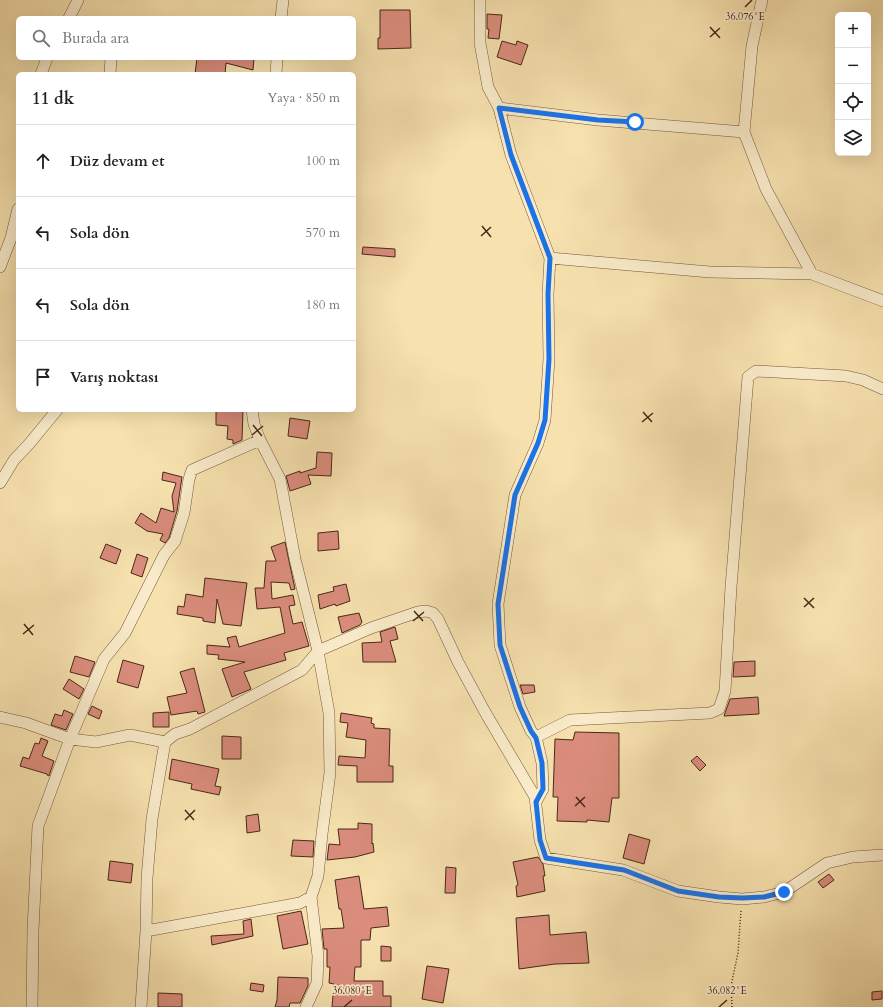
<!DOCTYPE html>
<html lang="tr">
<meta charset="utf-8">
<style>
body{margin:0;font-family:Cardo,serif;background:#f2f2f2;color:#202124}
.controls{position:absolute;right:12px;top:12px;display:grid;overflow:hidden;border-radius:6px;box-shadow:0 4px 16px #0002}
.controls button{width:36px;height:36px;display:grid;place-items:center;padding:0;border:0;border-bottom:1px solid #e0e0e0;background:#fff;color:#202124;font:20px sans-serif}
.stop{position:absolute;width:12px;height:12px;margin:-9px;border:3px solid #1a73e8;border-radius:50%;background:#fff}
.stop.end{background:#1a73e8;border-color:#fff;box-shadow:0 1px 4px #0008}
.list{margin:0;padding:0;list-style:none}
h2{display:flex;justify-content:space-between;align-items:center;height:52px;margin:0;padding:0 16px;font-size:17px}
h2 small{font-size:13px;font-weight:400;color:#757577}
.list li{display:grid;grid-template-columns:26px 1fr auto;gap:12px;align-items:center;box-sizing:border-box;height:72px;padding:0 16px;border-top:1px solid #e0e0e0}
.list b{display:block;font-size:15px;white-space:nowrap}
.list em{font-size:13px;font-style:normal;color:#757577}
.icon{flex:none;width:22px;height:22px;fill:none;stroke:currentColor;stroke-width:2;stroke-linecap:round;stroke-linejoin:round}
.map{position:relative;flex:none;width:883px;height:1007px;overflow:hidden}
.search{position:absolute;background:#fff;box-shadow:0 4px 16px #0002;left:16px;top:16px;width:340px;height:44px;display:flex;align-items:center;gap:10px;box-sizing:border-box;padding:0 14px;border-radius:6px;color:#757577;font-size:15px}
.panel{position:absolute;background:#fff;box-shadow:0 4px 16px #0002;left:16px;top:72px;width:340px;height:340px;border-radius:6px}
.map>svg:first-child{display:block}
.building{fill:#db8d7d;stroke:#4a2717}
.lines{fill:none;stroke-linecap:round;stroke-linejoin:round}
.minor-casing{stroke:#75563d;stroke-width:12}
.path{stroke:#4a2717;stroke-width:1.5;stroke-dasharray:1 2;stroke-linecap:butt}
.minor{stroke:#faeccb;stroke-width:11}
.route{stroke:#1a73e8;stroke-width:5}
.ticks{fill:none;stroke:#4a2717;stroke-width:1.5}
.ticks-label{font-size:10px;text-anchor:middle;fill:#4a2717;stroke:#faeccb;stroke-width:3.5;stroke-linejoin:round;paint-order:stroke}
</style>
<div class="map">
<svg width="883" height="1007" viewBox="0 0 883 1007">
<rect width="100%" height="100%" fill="#f7e2af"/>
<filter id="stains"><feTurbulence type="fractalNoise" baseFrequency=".005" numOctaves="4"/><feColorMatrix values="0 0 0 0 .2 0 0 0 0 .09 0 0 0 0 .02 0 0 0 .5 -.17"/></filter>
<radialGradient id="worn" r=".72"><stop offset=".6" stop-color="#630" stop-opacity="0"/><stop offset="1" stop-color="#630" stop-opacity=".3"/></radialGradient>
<path class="building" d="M380 10H410L411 48 378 49V38H380Z
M487 14 502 15 499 39 488 38 489 29H487Z
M502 41 516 45 517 41 528 45 521 65 497 57Z
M197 58H254L253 70 226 63 225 74H195Z
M363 247 395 249V257L362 254Z
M216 410H243L242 440 233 444V440L227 439 228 426 216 425Z
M290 418 310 421 307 439 288 436Z
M317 452 332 453 331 476 308 475 311 484 290 491 286 476 300 471V473L316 468Z
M163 472 182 477 177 511 169 538 165 543 160 540 163 534 147 531 135 523 141 513 156 523 161 508 174 512 172 496 176 483 162 480Z
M338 531 339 549 318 551V533Z
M285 542 295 589 291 590 289 583 271 582 272 599 293 595 295 605 289 606 293 624 302 622 309 646 284 653 286 660 244 672 251 689 232 697 222 669 245 662 218 659 219 655 207 654V645L230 647 227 638 236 636 239 647 285 633 280 607 257 609 255 588H264L266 561H276L271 547Z
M106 544 121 550 116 564 100 558Z
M137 554 148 558 142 577 131 573Z
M205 578 247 583 241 626 223 624 217 599 215 623 203 621V618L177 614 178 606 184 607 186 594 203 597Z
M346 584 350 601 336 606 335 604 320 609 318 595 334 591 333 587Z
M359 613 362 622 360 625 342 633 338 617Z
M395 627 398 639 390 641 396 662H363L362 643 382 642 380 632Z
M75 656 95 662 89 677 70 672Z
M123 660 144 666 138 688 117 682Z
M755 661V676L733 677 734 662Z
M194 668 205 712 198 714 197 711 171 715 167 697 187 693 180 672Z
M69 679 84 689 79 699 63 689Z
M520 685H534L535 692 523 694Z
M758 697 759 714 724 716 730 699Z
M92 706 102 711 99 719 88 714Z
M64 710 73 714 66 730 51 725 55 714 62 716Z
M169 712V727H153V713Z
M341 713 372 718 371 723 374 724V728L390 729 389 766H393V782H357V766L338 765 339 756 365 758 366 740 346 737 348 723 340 722Z
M575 732 619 733V798H612L609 822 587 820V822L557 821 558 797H553L555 739 573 740Z
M222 736 241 737V759H222Z
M41 738 48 741 42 756 54 761 49 776 47 775V774L20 766 23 757 29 759 35 743 39 744Z
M697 756 706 765 700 771 691 761Z
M172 759 219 769 215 786 221 787 219 795 191 789 192 784 169 779Z
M258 814 260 831 247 833 246 816Z
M358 823 372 824V844L373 843 374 852 355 857 327 860 329 844 340 845 338 829H358Z
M629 834 650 840 644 864 623 858Z
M293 840 314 841 313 857 291 856Z
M538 857 543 864 545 876H543L545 891 517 897 516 886 518 885 513 862Z
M110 861 133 864 131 883 108 880Z
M446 867 456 868 455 893H445Z
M829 874 834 880 823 888 818 882Z
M359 876 364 909 387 907 389 926 371 928 370 940H361V967H355L354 981H383V996H391V1007H332L334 984 329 983 330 967H327V949H324L322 929 344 928 341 909H339L335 880Z
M301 911 308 944 283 949 277 916Z
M549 915 550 935 586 932 589 963 555 964 519 969 516 918Z
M251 919 253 936 212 945 211 936 244 934 243 921Z
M381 946 391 947V961H381Z
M427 966 449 969 443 1003 422 999Z
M278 977 308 978V986L300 1003H290L289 1007H275L277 1000Z
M251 983 264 985 263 992 250 990Z
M882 991V999L872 1000V992Z
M158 993 182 994V1007H158Z"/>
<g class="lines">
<defs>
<path id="minor" d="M480 0V43L488 87 499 108 511 155 550 258 548 294 549 359 545 420 538 443 515 495 498 604 500 645 520 707 531 731 536 737 542 763 543 789 536 802
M762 0 752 46 744 132 766 189 812 274
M69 18 78 0
M281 18 283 0
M41 74 47 58
M110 74 111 58
M276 74 277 58
M499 108 598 120 744 132
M550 258 710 272 812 274 883 301
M0 267 11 238 18 209
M252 410 254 424 260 440 280 479 295 559 318 651 329 713 330 773 322 834 318 876 311 897 318 956 317 983 306 1007
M0 483 14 460 29 444 57 410
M0 717 26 723 70 739 96 742 130 735 165 742
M536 737 570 720 710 713 719 709 725 691 731 587 748 377 756 371 846 376 863 380 883 389
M146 931 300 903 311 897
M32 1007 33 930 38 826 70 739 104 659 125 633 164 555 175 541 184 513 189 479 192 470 260 440
M141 1007 146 931 147 878 152 819 165 742 175 734 190 729 302 670 318 651 371 628 418 612 426 611 433 613 438 619 458 662 485 712 535 797 540 840 546 858 623 870 678 891 719 897 742 899 764 897 784 892 827 863 853 857 883 855"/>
</defs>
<use href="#minor" class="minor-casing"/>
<path class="path" d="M732 1007 731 986 738 953 741 910"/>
<use href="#minor" class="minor"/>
</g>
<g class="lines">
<path class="route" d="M635 122 598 120 499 108 511 155 550 258 548 294 549 359 545 420 538 443 515 495 498 604 500 645 520 707 531 731 536 738 542 763 543 789 536 802 540 840 546 858 624 870 678 891 719 897 742 898 764 897 784 892"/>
</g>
<path class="ticks" d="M745 7 752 0M710 27 720 38M710 37 720 28M482 226 491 237M481 236 491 227M643 412 652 422M642 422 653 413M253 425 262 436M252 435 263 426M804 598 814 608M804 607 814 598M414 611 423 621M413 621 424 612M24 624 33 635M23 634 34 625M576 797 585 807M575 806 585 797M185 810 194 820M185 820 195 810M344 1007 352 1000M719 1007 727 1000"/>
<g class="ticks-label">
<text x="745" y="20">36.076°E</text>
<text x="352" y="994">36.080°E</text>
<text x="727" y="994">36.082°E</text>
</g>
<rect width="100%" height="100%" filter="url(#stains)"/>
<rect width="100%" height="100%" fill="url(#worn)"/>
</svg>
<div class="controls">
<button>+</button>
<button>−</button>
<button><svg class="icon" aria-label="locate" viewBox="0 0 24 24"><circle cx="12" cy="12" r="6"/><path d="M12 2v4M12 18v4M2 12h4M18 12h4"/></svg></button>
<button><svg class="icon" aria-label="layers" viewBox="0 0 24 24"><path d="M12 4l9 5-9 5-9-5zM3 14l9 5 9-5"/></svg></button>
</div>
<div class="stop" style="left:635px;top:122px"></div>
<div class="stop end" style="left:784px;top:892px"></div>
<div class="search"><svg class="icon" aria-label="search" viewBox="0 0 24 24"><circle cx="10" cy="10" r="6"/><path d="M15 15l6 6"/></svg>Burada ara</div>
<section class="panel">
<h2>11 dk<small>Yaya · 850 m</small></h2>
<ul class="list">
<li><svg class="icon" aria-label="ahead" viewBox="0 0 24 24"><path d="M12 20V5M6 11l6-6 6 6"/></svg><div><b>Düz devam et</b></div><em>100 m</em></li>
<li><svg class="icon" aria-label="left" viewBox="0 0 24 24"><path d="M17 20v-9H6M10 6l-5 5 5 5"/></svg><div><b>Sola dön</b></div><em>570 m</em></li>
<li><svg class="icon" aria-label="left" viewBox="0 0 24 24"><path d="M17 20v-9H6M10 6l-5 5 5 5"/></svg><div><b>Sola dön</b></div><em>180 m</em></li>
<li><svg class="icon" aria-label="arrive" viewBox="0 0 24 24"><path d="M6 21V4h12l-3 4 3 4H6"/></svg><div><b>Varış noktası</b></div></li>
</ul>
</section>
</div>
